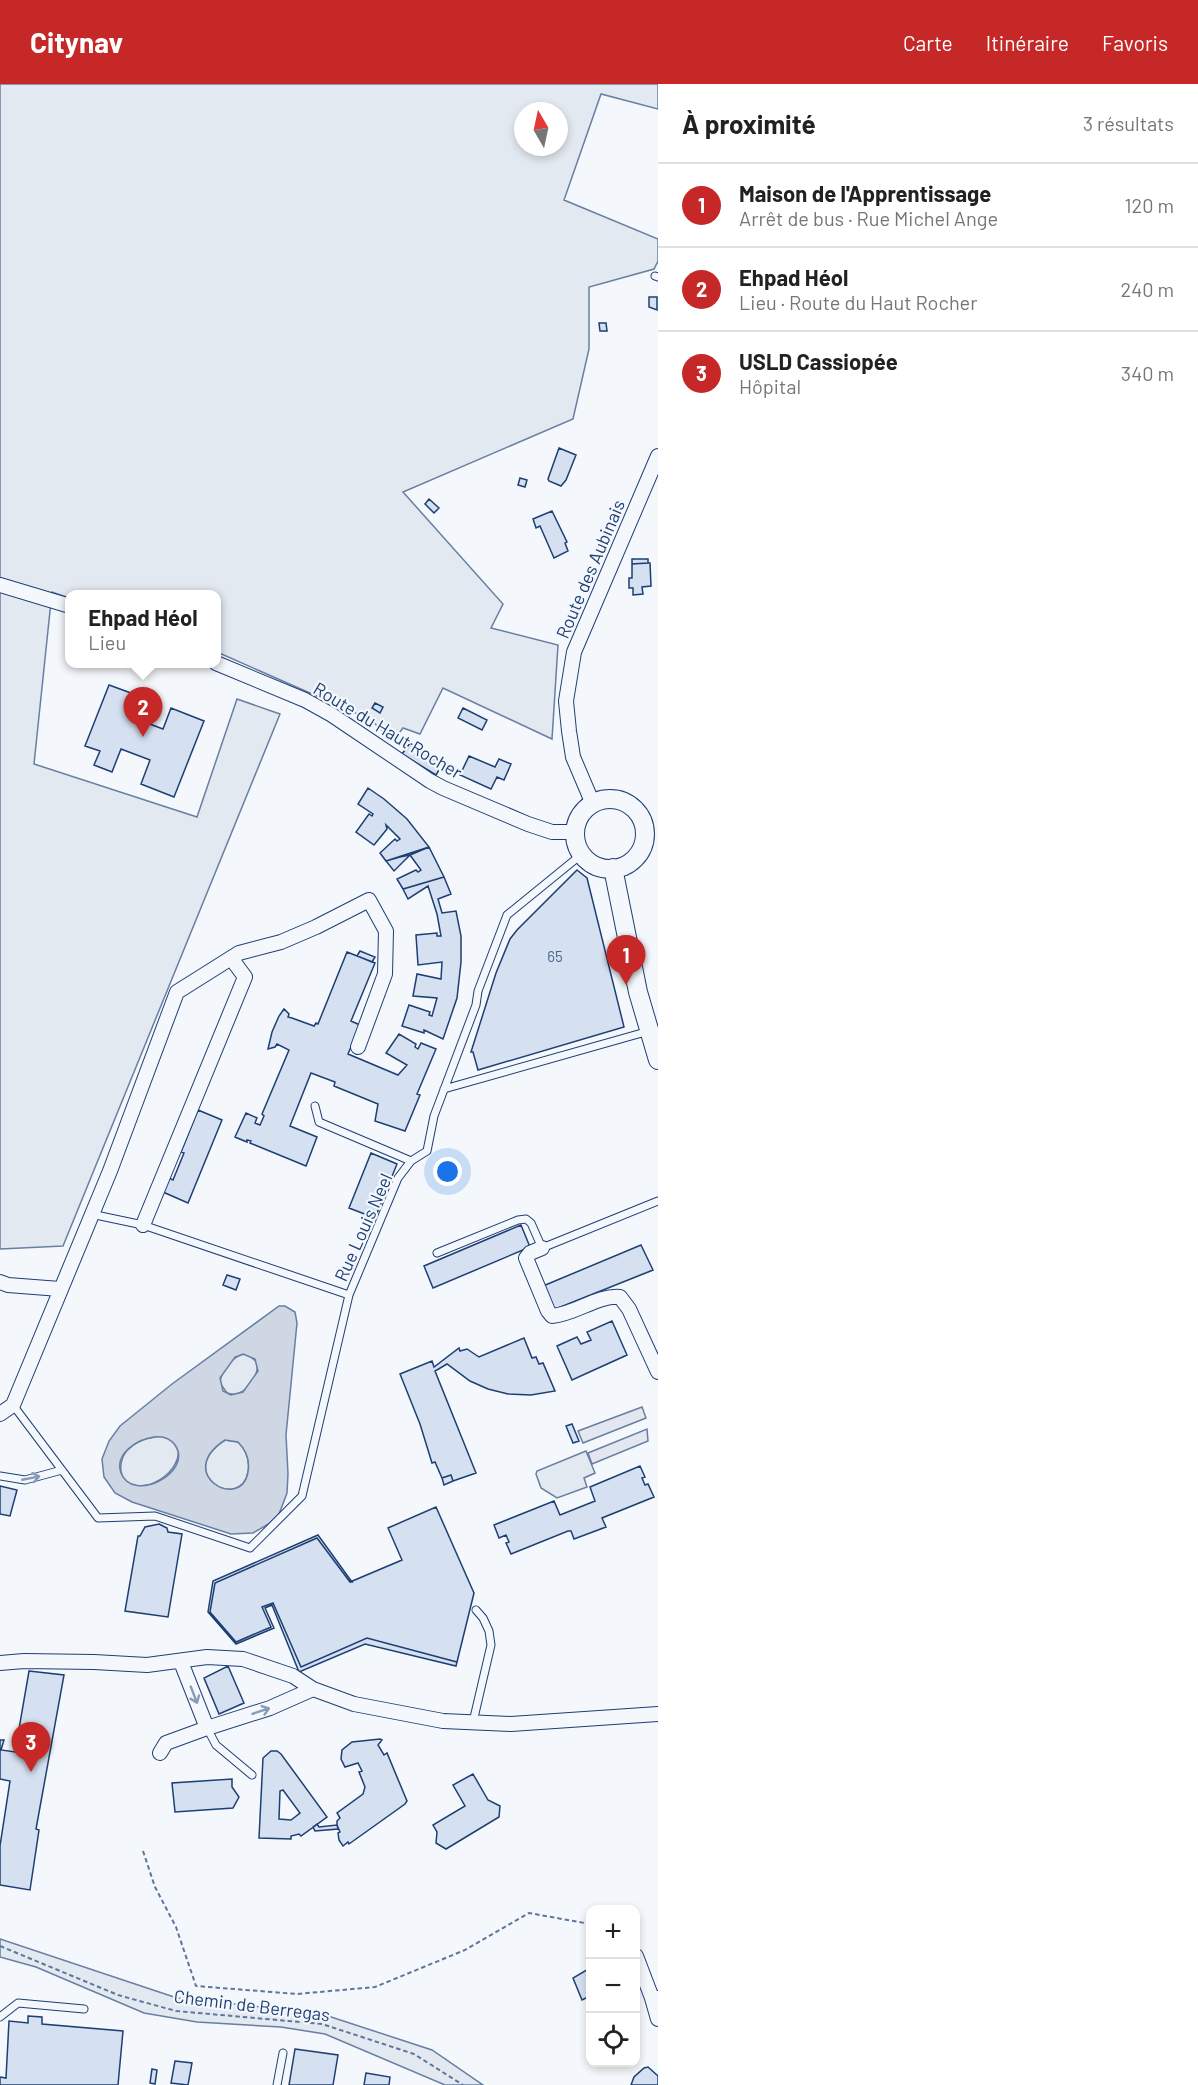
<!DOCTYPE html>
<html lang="fr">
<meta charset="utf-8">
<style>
body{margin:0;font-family:Barlow,sans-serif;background:#f2f2f2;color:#222}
.controls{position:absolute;right:18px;bottom:18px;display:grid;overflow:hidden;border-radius:12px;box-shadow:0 3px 9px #0003}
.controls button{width:54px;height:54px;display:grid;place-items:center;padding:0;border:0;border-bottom:2px solid #e0e0e0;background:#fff;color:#222;font:30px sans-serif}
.compass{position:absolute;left:514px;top:18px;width:54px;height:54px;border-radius:50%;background:#fff;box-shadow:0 3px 9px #0003;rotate:351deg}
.you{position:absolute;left:448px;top:1088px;width:21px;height:21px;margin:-15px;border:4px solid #fff;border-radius:50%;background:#1a73e8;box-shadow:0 0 0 9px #1a73e833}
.badge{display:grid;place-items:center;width:39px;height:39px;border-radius:50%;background:#c62828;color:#fff;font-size:20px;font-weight:700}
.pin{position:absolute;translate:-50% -50px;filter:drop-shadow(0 2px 3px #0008)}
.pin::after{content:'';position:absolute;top:32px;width:21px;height:18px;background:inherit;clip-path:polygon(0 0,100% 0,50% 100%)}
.popup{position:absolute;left:65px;top:506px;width:156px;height:78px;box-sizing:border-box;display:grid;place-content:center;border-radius:12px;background:#fff;filter:drop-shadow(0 2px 4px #0005);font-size:20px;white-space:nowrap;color:#767676}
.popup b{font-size:22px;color:#222}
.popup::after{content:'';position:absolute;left:50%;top:100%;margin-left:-12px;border:12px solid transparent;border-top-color:#fff}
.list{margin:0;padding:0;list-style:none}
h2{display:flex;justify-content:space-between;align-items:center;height:78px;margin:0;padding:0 24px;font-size:26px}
h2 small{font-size:20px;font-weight:400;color:#767676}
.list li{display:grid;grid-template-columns:39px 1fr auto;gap:18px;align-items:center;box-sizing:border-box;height:84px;padding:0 24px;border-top:2px solid #e0e0e0}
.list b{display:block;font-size:22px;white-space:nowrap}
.list p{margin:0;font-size:20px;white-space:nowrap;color:#767676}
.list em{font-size:20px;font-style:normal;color:#767676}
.icon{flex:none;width:33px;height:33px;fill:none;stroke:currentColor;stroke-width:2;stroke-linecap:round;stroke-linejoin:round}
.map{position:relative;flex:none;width:658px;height:2001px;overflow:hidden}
header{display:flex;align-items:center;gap:36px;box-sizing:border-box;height:84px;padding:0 30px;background:#c62828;color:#fff}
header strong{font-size:28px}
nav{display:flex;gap:33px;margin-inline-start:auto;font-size:21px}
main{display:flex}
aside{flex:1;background:#fff}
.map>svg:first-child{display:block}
.green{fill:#e3e9f0;stroke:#687fa3;stroke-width:1.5;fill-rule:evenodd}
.parking{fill:#e3e8f0;stroke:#687fa3;stroke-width:1.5}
.water{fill:#cfd7e4;stroke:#687fa3;stroke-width:1.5;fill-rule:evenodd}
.building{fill:#d5e0f0;stroke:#1d3f73;stroke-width:1.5;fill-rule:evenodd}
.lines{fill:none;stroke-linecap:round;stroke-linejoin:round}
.lane-casing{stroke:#1d3f73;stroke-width:9}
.street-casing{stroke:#1d3f73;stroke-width:16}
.secondary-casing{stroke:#1d3f73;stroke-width:20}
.path{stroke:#5e769c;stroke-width:2;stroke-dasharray:4.5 3;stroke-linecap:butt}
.lane{stroke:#f4f7fb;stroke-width:7}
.street{stroke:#f4f7fb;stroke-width:14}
.secondary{stroke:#f4f7fb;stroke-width:18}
.oneway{stroke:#889bb7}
.labels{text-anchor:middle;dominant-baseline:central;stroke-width:4.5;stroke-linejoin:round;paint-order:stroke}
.number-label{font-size:15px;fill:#4b6792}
.street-label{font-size:18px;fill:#1d3f73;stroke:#f4f7fb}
</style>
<header>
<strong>Citynav</strong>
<nav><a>Carte</a><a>Itinéraire</a><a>Favoris</a></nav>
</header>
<main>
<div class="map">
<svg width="658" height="2001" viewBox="0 0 658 2001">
<rect width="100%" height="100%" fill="#f4f7fb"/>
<path class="green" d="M0 0H658V25L601 10 564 116 658 155V177L654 185 589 203V265L573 335 403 408 503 520 491 544 558 561 552 655 443 604 420 650 403 644 393 657 371 636 217 568 216 510H70L69 514 52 508 34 680 197 733 237 615 280 630 63 1162 0 1165ZM523 27H559V63H523Z
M247 1270 257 1278C260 1294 243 1315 227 1309L220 1299C221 1286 234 1270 247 1270Z
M160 1352C199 1360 168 1403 139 1402 117 1401 116 1375 130 1364 138 1356 149 1354 160 1352Z
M225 1356 238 1358C246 1366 250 1377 248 1388 241 1428 173 1390 225 1356Z
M586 1367 595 1389 584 1394 587 1403 557 1414 541 1404 536 1390 537 1387Z
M0 1855 177 1914 319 1929 432 1966 483 2001H445L325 1950 281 1943 197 1938 144 1929 36 1883 0 1873Z"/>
<path class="parking" d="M642 1323 646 1334 583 1359 578 1347Z
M647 1345 648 1357 592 1380 588 1369Z"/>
<path class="water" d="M279 1222H285L295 1228 297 1239 286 1351 288 1390 287 1409 279 1430 272 1438 253 1449 231 1450 132 1418 115 1409 104 1393 102 1375 109 1357 120 1342 172 1300ZM243 1270 255 1275 258 1287 243 1308 231 1311 223 1307 220 1294 235 1273ZM154 1353C162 1352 170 1354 175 1361 194 1388 133 1420 121 1389 114 1369 138 1355 154 1353ZM225 1356 238 1358C246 1366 250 1377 248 1388 241 1428 173 1390 225 1356Z"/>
<path class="building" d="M649 213H657V226L649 223Z
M599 239H606L607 247H600Z
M559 364 576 371 566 396 561 402 549 397 548 395Z
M520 394 527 396 525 403 518 401Z
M429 415 439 424 434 429 425 420Z
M552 427 567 458 565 459 568 467 554 474 540 442 536 444 533 435Z
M632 475H648V479L632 480Z
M648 479H650L651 502 642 503 643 510 633 511V504H629V494H632V480Z
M109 601 142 613 134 634 163 645 171 624 204 637 174 713 141 700 150 676 121 665 112 688 94 681 100 667 85 662Z
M375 619 383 623 380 629 372 624Z
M463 624 487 636 482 646 458 634Z
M410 659 442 681 436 691 402 670Z
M469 672 495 683 499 675 511 680 504 696 497 693 491 705 460 691Z
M368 704 384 715 407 735 429 763 386 777 380 769 395 755 397 757 400 755 386 741 387 745 374 761 356 748 369 730 372 732 373 730 358 720Z
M429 763 444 793 403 805 397 795 416 786 418 788 421 786 410 771Z
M410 771 394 787 386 777 400 773Z
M577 786 587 794 624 943 478 986 473 968H471L496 889 510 855 517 846Z
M444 793 451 810 438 815 442 829 456 827 461 852V878L457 914 443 955 424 946V949L402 942 409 921 430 928 429 931 432 932 437 914 413 912 417 890 441 895 442 878 418 881 416 851 437 849V852H441L437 830 428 802 408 815 403 805Z
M360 867 375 873 372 878 357 872Z
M347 868 375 879 351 937 360 941 348 970 398 991 407 981 386 969 399 950 416 960 415 963 418 965 421 959 436 965 417 1010 420 1011 405 1047 375 1037 378 1020 334 1002 335 998 311 989 290 1042 317 1053 306 1082 250 1059 251 1057 247 1056V1058L235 1053 246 1029 257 1034 255 1039 260 1041 264 1032 262 1030 289 966 277 960 275 963 268 965 272 948 279 932 284 925 289 930 288 933 292 934 314 942 316 939 318 940Z
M198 1026 222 1036 188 1119 163 1108 169 1094 173 1096 184 1069 181 1068Z
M371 1069 397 1080 375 1134 349 1124Z
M521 1141 530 1163 433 1204 424 1182Z
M641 1161 653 1186 553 1226 543 1202Z
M227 1191 240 1195 236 1206 223 1201Z
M612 1237 627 1271 572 1296 557 1262 577 1253 581 1260 591 1256 587 1248Z
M524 1254 532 1274 536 1273 539 1280 543 1279 555 1307 531 1311 508 1310 488 1305 470 1297 447 1280 435 1287 476 1389 453 1397 451 1391 442 1394 435 1378 432 1379 420 1340 400 1290 432 1277 434 1283 459 1264 460 1267 467 1265 479 1273Z
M572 1340 579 1357 573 1359 566 1342Z
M640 1382 645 1393 642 1394 645 1401 648 1400 654 1413 602 1434 606 1443 574 1455 571 1447H568L511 1470 506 1459 509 1458 506 1451 499 1454 494 1441 554 1417 560 1431 595 1417 590 1403Z
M451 1391 453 1397 444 1401 442 1394Z
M0 1402 17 1406 10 1432 0 1430Z
M436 1423 474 1509 457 1578 367 1554 301 1583 273 1519 262 1523 271 1543 236 1558 210 1528 215 1499 317 1454 350 1498 402 1476 388 1444Z
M159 1440 167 1444 168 1448 182 1450 168 1533 125 1527 138 1452H140L145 1443Z
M318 1451 352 1498H350L317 1454 215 1499 210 1528 236 1558 271 1543 262 1523 273 1519 301 1583 367 1554 457 1578 456 1582 365 1560 299 1588 272 1521 265 1524 274 1544 236 1560 208 1528 213 1497Z
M228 1582 244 1619 219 1630 204 1594Z
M29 1587 64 1591 36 1745 39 1746 30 1806 0 1801V1762L10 1697 0 1695V1656H4L1 1666 15 1668Z
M380 1655 382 1656 378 1661 384 1671 387 1669 407 1717 405 1720 349 1760 348 1758 343 1762 339 1756 338 1749 340 1748 337 1741V1737L340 1734 337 1729 363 1710 365 1703 359 1688 362 1687 358 1679 345 1683 341 1675 342 1666 352 1658Z
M271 1667H277L281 1670 327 1733 301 1752 299 1750 291 1752V1755L259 1754 263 1674ZM283 1706 300 1729 291 1736 279 1735 280 1707Z
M473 1690 488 1716 500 1722 499 1733 446 1765 436 1759 437 1748 433 1741 465 1722 453 1701Z
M232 1695V1703L239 1713 233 1724 175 1728 172 1699Z
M317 1740 319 1743 337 1741 338 1745 315 1747 313 1743Z
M590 1884V1912L582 1916 573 1894Z
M28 1932 42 1933V1940L123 1947 118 2001H0V1993L6 1994 9 1937 28 1939Z
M295 1965 338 1971 333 2001H289Z
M175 1977 192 1979 188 2001 171 1999Z
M648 1983 658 1992V2001H631L634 1993 644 1984Z
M152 1985 157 1986 155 2000 150 1999Z
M366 1989 390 1993 389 2001H364Z"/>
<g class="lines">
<defs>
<path id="lane" d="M655 192 658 193
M444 1005 649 947
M315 1022 319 1038 411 1077
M91 1130 143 1141 349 1211 398 1094 411 1077 427 1067 434 1032 476 921 478 907 507 831 582 770
M437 1169 518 1136 526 1135 531 1139 542 1164 658 1117
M13 1321 98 1434 155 1432 250 1464 302 1412 349 1211
M0 1392 25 1396 62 1386
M473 1638 491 1561 489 1547 483 1534 476 1526
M207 1644 216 1661 252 1691
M0 1933 18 1919 84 1925
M277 2001 283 1969"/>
<path id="street" d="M0 501 70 522
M216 579 305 616 332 631 430 697 443 704 528 740 552 748H576
M593 720 573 673 569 647 566 617 574 568 658 372
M143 1141 245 893 231 874
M542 1164 530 1169 526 1174 548 1227 552 1232C576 1230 597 1211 620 1213L629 1225 658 1288
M0 1198 8 1201 60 1205
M0 1330 13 1321 110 1087 177 908 239 869 281 858 316 843 369 816 386 847 385 890 358 963
M181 1578 207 1644
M0 1579 24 1577 94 1578 147 1581 207 1573 243 1575 293 1592 313 1605 354 1620 443 1637 511 1640 658 1630
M160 1669 166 1659 207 1644 270 1624 313 1605
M636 1872 652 1914H658
M652 1914 658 1935"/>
<path id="secondary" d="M575 750a35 35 0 1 1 70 0a35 35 0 1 1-70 0Z
M613 784 638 908 658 976"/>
</defs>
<use href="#lane" class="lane-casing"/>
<use href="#street" class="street-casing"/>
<use href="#secondary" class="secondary-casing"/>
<path class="path" d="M143 1767 155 1803 176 1843 196 1902 297 1910 375 1903 465 1866 529 1829 590 1840
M0 1862 118 1911 176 1927 322 1940 414 1970 463 2001"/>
<use href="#lane" class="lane"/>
<use href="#street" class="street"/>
<use href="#secondary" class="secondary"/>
</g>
<defs><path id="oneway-shaft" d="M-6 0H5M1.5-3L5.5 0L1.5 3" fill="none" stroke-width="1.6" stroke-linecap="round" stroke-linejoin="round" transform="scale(1.5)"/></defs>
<g class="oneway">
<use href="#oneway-shaft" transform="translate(31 1394) rotate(-11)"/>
<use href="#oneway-shaft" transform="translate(194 1611) rotate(69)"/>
<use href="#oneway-shaft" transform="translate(261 1627) rotate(-18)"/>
</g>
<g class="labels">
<g class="number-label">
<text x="555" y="872">65</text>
</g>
<g class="street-label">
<text transform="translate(590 485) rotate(-67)">Route des Aubinais</text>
<text transform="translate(388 646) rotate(31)">Route du Haut Rocher</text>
<text transform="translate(363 1143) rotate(-66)">Rue Louis Neel</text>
<text transform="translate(252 1921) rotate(7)">Chemin de Berregas</text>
</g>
</g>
</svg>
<div class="controls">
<button>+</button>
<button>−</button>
<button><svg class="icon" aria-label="locate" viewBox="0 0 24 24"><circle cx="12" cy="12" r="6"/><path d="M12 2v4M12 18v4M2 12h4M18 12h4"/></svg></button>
</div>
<svg class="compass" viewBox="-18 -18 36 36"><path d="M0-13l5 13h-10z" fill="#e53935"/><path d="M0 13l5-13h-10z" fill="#767676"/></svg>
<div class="you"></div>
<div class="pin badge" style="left:626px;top:901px">1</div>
<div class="pin badge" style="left:143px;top:653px">2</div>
<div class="popup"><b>Ehpad Héol</b>Lieu</div>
<div class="pin badge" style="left:31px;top:1688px">3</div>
</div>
<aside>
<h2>À proximité<small>3 résultats</small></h2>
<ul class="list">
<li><span class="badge">1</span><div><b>Maison de l'Apprentissage</b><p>Arrêt de bus · Rue Michel Ange</p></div><em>120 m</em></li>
<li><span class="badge">2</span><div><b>Ehpad Héol</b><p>Lieu · Route du Haut Rocher</p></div><em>240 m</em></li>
<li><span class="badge">3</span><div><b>USLD Cassiopée</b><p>Hôpital</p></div><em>340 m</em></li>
</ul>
</aside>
</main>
